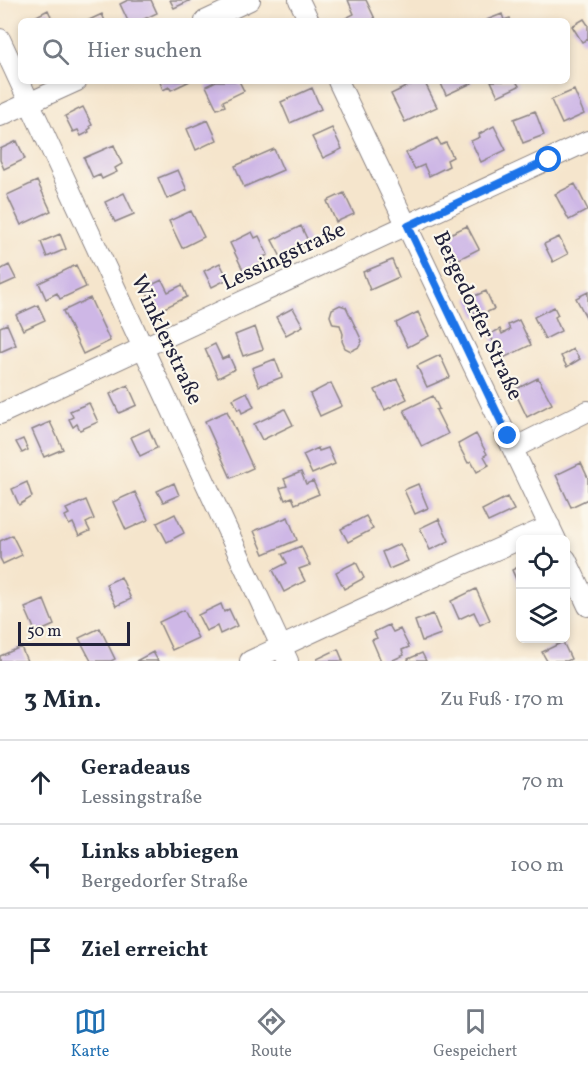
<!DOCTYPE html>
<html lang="de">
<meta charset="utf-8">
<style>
body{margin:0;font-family:Vollkorn,serif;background:#f2f2f3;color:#1f2937}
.controls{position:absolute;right:18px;bottom:18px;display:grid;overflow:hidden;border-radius:9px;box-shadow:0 3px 9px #0003}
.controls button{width:54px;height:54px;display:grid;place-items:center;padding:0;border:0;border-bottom:2px solid #e0e1e3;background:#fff;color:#1f2937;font:30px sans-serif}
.scale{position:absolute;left:18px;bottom:15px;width:112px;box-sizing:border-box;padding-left:6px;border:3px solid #22223b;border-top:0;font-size:16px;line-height:21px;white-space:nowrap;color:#22223b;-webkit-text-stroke:4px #fbf7ec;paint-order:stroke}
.stop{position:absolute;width:18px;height:18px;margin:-14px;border:4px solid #1a73e8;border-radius:50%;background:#fff}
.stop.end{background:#1a73e8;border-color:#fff;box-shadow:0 2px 6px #0008}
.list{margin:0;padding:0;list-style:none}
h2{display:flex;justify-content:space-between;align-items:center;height:78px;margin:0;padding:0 24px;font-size:26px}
h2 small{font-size:20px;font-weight:400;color:#747a83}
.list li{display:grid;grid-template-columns:39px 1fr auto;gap:18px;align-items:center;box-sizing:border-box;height:84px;padding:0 24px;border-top:2px solid #e0e1e3}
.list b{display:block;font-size:22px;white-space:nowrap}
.list p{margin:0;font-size:20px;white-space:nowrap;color:#747a83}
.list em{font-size:20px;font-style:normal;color:#747a83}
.icon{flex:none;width:33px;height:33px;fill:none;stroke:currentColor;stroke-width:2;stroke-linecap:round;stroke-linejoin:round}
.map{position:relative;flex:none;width:588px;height:661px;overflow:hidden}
.search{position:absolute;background:#fff;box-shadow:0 3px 9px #0003;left:18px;right:18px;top:18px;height:66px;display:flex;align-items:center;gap:15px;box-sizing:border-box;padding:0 21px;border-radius:9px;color:#747a83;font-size:22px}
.sheet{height:330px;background:#fff}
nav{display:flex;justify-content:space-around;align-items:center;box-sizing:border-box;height:84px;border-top:2px solid #e0e1e3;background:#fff;font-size:16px;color:#747a83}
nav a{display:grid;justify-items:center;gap:3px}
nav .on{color:#1f6fb2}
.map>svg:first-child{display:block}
.building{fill:#ceb7e6}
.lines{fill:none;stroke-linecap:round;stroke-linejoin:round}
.minor-casing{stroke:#8c8484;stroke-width:22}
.minor{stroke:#fff;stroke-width:20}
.route{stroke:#1a73e8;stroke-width:8}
.labels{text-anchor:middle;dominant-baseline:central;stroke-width:4.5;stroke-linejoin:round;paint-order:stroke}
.street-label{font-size:22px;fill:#22223b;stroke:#fbf7ec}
</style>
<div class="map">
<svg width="588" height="661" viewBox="0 0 588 661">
<rect width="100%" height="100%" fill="#fbf7ec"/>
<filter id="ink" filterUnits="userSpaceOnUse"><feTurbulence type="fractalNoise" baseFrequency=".0167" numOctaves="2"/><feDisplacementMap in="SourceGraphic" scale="12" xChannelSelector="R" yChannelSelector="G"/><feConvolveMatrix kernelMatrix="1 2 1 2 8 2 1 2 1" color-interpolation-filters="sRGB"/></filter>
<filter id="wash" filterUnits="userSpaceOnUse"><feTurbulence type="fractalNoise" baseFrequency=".008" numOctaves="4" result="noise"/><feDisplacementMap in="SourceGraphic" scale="24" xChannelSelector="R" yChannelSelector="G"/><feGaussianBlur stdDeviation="1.35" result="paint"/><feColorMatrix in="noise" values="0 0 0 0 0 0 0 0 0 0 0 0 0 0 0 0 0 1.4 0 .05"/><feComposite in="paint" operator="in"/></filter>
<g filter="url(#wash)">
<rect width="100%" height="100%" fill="#f5e5cc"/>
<g id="blocks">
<path class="building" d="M128 0H151L157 13 140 21H128L120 4Z
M170 0H191L174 8Z
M348 0H366L376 21H340L354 14Z
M48 10 53 21H27Z
M102 14 105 21H87Z
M502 14 504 20 510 18 511 21H484Z
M584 19 588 25V39L582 42 572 26Z
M162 81H190L171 90 169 87 163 90 160 82Z
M216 81H239L244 91 223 101 225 106 217 109 206 86Z
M418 81H424L437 107 405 122 391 94Z
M440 81H472V83L446 95Z
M491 81H516L519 86 498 96Z
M312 88 321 109 290 123 281 102Z
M574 90 584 114 562 124 551 100Z
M83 107 92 125 90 126 91 128 88 130 89 132 81 136 78 130 73 132 65 116Z
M535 111 544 135 523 143 514 119Z
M208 120 217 140 196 150 187 129Z
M494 126 506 150 481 162 471 141 480 137 479 134Z
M332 128 342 149 323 158 312 137Z
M437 138 441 145 446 143 453 157 447 160 449 166 429 176 424 165 415 169 406 153Z
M17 141 25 159 4 169 0 160V149Z
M114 145 122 164 115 168 117 172 102 179 100 175 93 178 84 158Z
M274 149 283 170 244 187 235 166Z
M178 170 187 190 167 199 158 178Z
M37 181 51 211 21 225 7 195Z
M575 184 588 210 569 220 555 194Z
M124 193 134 214 115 222 105 202Z
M344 193 354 214 336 222 327 201Z
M191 211 204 237 182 248 169 221Z
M301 226 309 243 281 257 272 240Z
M467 226 479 249 453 262 441 238Z
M252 232 255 238 259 236 268 255 263 257 266 261 244 272 230 243Z
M60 234 66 249 47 257 41 242Z
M559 237 568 254 553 262 544 244Z
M392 260 399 277 370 290 363 272Z
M220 263 228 279 212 287 204 271Z
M9 265 16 279 0 286V270Z
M76 265 86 287 60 299 57 293 46 299 39 283Z
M162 280 168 292 182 285 187 297 156 312 145 288Z
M486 291 494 309 476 317 468 299Z
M588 292V321L576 298Z
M90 298 110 341 83 354 63 311Z
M38 305 45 320 23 330 16 315Z
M340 305 346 307 362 341 359 347 351 351 345 348 342 341 343 334 340 325 333 324 330 316 332 309Z
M554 307 558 315 555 317 561 331 545 339 534 317Z
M293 308 303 326 286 335 276 317Z
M418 312 429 336 408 347 396 323Z
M519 320 531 345 501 359 490 334 500 329 502 334 510 330 508 325Z
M7 324 16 345 0 352V327Z
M255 327 263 349 243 356 235 335Z
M215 344 222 359 229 356 235 369 218 378 205 349Z
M573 349 580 359 567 367 561 356Z
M440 355 450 377 427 387 417 366Z
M275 359 282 377 259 386 252 368Z
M538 378 552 404 527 417 514 390Z
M397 379 407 399 385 410 375 390Z
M331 383 342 406 320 416 310 394Z
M128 385 137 405 119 413 110 394Z
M247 392 254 407 242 413 240 408 238 410 233 399Z
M433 396 439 409 436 410 448 434 422 447 404 410Z
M89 403 98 422 80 430 77 424 73 427 69 419 73 417 70 411Z
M285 409 293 425 262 440 254 424Z
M227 411 253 468 231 478 205 421Z
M50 422 63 449 44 457 32 430Z
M149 429 157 448 140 456 131 437Z
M476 434 487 454 484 456 489 465 477 472 471 461 468 463 458 444Z
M23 439 28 450 22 453 16 442Z
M318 448 319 451 328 448 335 464 312 474 303 455Z
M581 463 588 478V499L571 507 556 475Z
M301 472 306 484 313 481 319 494 295 504 292 497 285 500 280 488 287 486 284 479Z
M27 482 32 497 19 505 12 489Z
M174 483 179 495 163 502 157 491Z
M418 484 428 508 415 514 404 490Z
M135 492 148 520 126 530 113 502Z
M507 497 514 510 488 522 482 510Z
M86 500 94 519 86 523 90 531 79 536 73 523 69 525 65 516 69 514 66 509Z
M175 514 184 533 167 542 157 523Z
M366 516 373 529 348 542 341 529Z
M288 517 297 540 264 554 254 531Z
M439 519 449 541 430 550 420 528Z
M12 535 22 555 3 564 0 558V541Z
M400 544 408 561 389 569 382 552Z
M301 546 310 565 299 569 305 581 284 592 273 570 287 563 282 554Z
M356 562 364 578 344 589 336 572Z
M520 566V588L512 570Z
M121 577 131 599 116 606 106 584Z
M476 589 490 620 480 625 474 612 459 619 451 601Z
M44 600 54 625 36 633 25 608Z
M221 604 224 612 229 609 237 626 220 634 217 626 206 631 198 615Z
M184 610 198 638 172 650 159 622Z
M433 614 441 634 422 641 415 621Z
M389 625 393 632 400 629 409 647 402 650 404 655 391 661H381L372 640 377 638 374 632Z
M100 628 115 659 111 661H91L79 638Z
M563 642 571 659 567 661H547L542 652Z
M21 647 27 661H0V656Z
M338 649 343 661H318L317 659Z
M153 652 158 661H136Z
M422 653 426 661H408V659Z"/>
</g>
</g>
<g filter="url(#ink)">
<use href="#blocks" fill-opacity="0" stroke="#8c8484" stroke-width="1.5"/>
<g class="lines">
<defs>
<path id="minor" d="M299 0 309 21
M205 21 250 0
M0 39 288 661
M338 81 556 540
M0 116 77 81
M0 414 588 141
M514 448 588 411
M566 559 588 606
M250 661 388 597 550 526"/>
</defs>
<use href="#minor" class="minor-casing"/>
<use href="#minor" class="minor"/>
</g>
</g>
<g class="lines" filter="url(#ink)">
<path class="route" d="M508 436 408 226 549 160"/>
</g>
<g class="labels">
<g class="street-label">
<text transform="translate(284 257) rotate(-25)">Lessingstraße</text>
<text transform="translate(477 316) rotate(65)">Bergedorfer Straße</text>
<text transform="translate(166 340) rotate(65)">Winklerstraße</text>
</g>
</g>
</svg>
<div class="controls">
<button><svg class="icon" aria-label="locate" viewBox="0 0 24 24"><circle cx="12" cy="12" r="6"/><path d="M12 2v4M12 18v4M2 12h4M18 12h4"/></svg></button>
<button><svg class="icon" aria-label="layers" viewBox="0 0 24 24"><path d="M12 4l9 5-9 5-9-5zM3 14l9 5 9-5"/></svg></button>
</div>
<div class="scale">50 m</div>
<div class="stop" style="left:549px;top:160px"></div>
<div class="stop end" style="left:508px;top:436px"></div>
<div class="search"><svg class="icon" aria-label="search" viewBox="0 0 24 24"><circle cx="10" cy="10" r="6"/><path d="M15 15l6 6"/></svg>Hier suchen</div>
</div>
<section class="sheet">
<h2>3 Min.<small>Zu Fuß · 170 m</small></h2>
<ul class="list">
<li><svg class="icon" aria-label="ahead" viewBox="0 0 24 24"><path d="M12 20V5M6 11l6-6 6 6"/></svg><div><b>Geradeaus</b><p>Lessingstraße</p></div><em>70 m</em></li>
<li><svg class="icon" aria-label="left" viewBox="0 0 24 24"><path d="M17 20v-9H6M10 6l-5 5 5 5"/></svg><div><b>Links abbiegen</b><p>Bergedorfer Straße</p></div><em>100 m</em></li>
<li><svg class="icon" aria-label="arrive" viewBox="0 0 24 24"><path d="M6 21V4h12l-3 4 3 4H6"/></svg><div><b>Ziel erreicht</b></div></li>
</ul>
</section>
<nav>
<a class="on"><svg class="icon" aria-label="map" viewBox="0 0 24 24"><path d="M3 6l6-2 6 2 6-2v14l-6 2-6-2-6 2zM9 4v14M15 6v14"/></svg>Karte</a>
<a><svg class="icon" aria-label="directions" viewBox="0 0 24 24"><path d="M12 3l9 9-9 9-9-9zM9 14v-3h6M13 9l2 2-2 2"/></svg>Route</a>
<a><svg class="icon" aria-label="saved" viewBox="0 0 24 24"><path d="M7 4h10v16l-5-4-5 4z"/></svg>Gespeichert</a>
</nav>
